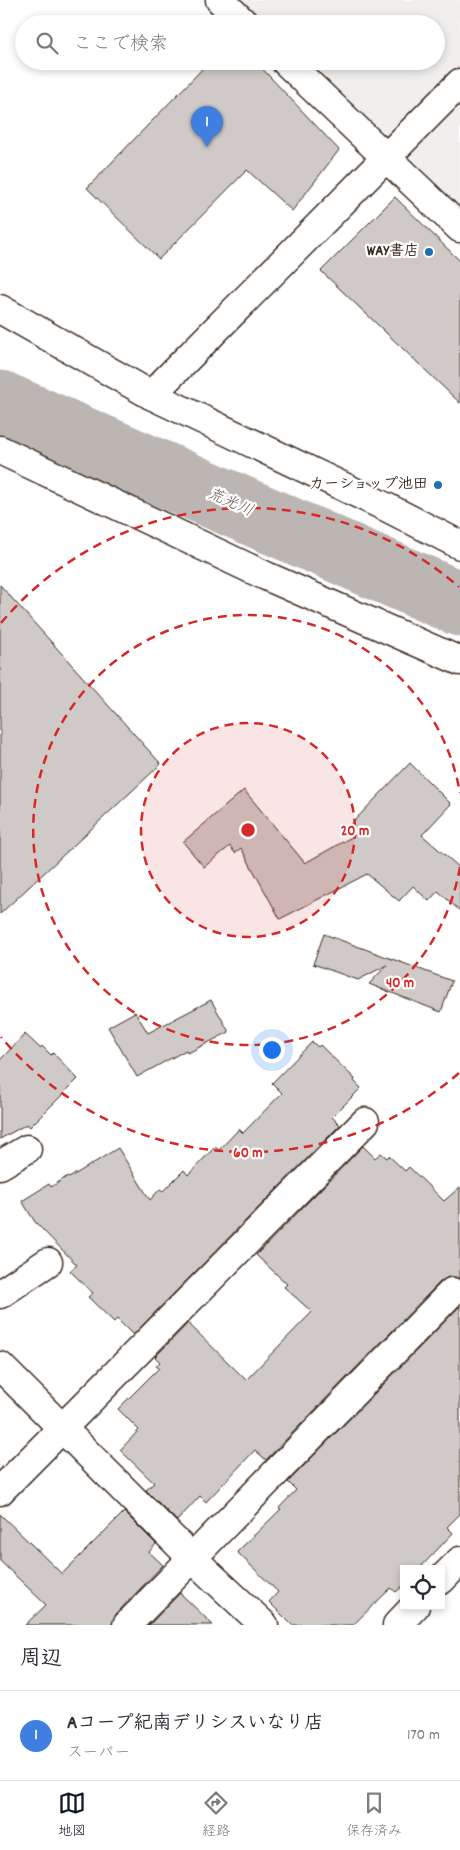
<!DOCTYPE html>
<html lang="ja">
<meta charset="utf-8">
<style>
body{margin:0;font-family:Dekko,"Klee One",sans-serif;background:#f7f7f7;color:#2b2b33}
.controls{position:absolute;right:15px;bottom:15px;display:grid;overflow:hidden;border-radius:0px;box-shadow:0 2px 8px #0003}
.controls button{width:45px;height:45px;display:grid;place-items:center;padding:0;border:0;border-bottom:1px solid #e1e1e2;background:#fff;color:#2b2b33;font:25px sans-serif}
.you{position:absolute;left:271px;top:1049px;width:18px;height:18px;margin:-12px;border:4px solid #fff;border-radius:50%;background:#1a73e8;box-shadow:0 0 0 8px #1a73e833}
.badge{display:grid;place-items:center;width:32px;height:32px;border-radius:50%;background:#111827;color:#fff;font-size:16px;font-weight:700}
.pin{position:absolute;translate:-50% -41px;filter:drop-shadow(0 1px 2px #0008)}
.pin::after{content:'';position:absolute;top:26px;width:18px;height:15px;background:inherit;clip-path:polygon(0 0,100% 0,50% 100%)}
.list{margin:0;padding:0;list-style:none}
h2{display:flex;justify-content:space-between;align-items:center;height:65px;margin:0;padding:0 20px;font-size:21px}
h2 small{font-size:16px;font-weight:400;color:#7c7c81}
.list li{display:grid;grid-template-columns:32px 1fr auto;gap:15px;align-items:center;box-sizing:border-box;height:90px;padding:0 20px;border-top:1px solid #e1e1e2}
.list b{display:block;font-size:19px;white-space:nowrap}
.list p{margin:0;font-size:16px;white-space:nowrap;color:#7c7c81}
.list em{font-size:16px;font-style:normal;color:#7c7c81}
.icon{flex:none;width:28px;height:28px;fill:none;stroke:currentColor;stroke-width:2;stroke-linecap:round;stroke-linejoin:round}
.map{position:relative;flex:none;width:460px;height:1625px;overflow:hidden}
.search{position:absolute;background:#fff;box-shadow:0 2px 8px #0003;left:15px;right:15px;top:15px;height:55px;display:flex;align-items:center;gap:12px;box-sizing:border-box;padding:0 18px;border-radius:28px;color:#7c7c81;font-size:19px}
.sheet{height:155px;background:#fff}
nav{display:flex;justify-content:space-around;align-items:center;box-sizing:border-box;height:70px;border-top:1px solid #e1e1e2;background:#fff;font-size:14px;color:#7c7c81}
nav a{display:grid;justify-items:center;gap:2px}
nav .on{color:#111827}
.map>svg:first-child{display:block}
.built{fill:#f1efee}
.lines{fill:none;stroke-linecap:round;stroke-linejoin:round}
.river{stroke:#bcb6b3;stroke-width:65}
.building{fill:#cfcac7;stroke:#3b2a1e}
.minor-casing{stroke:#3b2a1e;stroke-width:31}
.tertiary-casing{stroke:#3b2a1e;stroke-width:31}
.minor{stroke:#fff;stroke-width:28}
.tertiary{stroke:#fff;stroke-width:28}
.ring{fill:none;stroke:#d62828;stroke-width:2.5;stroke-dasharray:9 6}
.poi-dot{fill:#1f6fb2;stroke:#fff;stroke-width:2}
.labels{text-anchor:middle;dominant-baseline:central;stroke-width:4.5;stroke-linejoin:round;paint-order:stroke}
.poi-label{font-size:15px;font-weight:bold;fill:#3b2a1e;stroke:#fff;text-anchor:end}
.water-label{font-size:16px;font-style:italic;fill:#685b52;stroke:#fff}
.centre{fill:#d62828;stroke:#fff;stroke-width:2.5}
.ring-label{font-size:15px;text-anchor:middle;font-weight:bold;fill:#d62828;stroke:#fff;stroke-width:4.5;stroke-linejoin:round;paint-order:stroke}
</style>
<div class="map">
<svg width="460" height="1625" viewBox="0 0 460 1625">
<rect width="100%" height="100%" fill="#fff"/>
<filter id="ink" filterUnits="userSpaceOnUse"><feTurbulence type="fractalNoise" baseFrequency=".02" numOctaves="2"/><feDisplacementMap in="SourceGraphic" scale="10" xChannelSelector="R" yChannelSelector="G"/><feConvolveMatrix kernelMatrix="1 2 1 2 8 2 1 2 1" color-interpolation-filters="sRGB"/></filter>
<g filter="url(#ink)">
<path class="built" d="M220 0H460V228L285 61H436V24H245Z"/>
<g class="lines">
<path class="river" d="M0 403 460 604"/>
</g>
<path class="building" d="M210 61H255L339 150 292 211 247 170 159 259 87 188Z
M395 197 460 261V403L321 271Z
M0 585 161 764 0 914Z
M410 763 451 804 422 835 460 868V911L438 891 429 901 413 886 399 901 367 874 280 919 241 848 235 853 230 846 204 867 183 842 244 790 305 863 357 834 349 826Z
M324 934 452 981 441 1012 369 984 387 965 358 980 313 964Z
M211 1000 229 1032 188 1053 186 1050 137 1077 108 1027 135 1012 148 1033Z
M25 1034 40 1048 42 1046 51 1055 53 1053 78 1079 30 1127 27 1124 0 1139V1060Z
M312 1042 318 1047 320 1045 355 1079 354 1081 361 1088 332 1117 340 1125 133 1335 117 1319 114 1322 88 1297 93 1293 70 1271 77 1265 35 1222 22 1201 49 1184 51 1187 68 1176 69 1178 118 1148 150 1200 160 1189 163 1191 184 1170 188 1175 215 1147 219 1150 239 1129 243 1133 282 1093 272 1083Z
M363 1146 375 1158 381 1153 387 1158 389 1156 405 1171 409 1167 444 1201 460 1187V1279L455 1277H448L441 1281 266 1460 255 1450 206 1502 200 1496 177 1521 146 1490 154 1483 120 1450 139 1430 118 1409 159 1368 156 1366 160 1362 155 1357 188 1323 246 1380 312 1312 284 1287 287 1284 256 1255Z
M460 1306V1514L447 1527 453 1533 419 1569H404V1585L396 1592 391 1588 353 1625H292L269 1602 278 1592 237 1552 281 1509 279 1508 296 1490 288 1482Z
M124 1512 156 1544 149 1552 163 1565 116 1614 112 1625H25L46 1605 0 1561V1514L62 1574Z
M180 1593 213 1625H149Z"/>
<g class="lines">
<defs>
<path id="minor" d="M220 0 245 24
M285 61 460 228
M151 395 460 83
M0 450 266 576 460 661
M0 1165 27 1149
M0 1294 48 1262
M0 1366 193 1559 264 1625
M0 1491 365 1122
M441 1580 460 1561
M127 1625 452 1292
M397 1625 415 1606"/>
<path id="tertiary" d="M0 309 151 395 388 508 460 545"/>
</defs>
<use href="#minor" class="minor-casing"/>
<use href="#tertiary" class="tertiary-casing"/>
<use href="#minor" class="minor"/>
<use href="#tertiary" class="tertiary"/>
</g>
</g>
<circle cx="248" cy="830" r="107" fill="#d62828" fill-opacity=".12"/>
<g class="ring">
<circle cx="248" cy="830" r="107"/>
<path d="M460 867A215 215 0 1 1 460 793"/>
<path d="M459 1073A322 322 0 0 1 1 1037M1 623A322 322 0 0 1 459 587"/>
</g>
<g class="poi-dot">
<circle cx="429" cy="252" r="5"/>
<circle cx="438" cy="485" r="5"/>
</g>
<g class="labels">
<g class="poi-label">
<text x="419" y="252">WAY書店</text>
<text x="428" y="485">カーショップ池田</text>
</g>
<g class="water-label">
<text transform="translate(230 503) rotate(24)">荒光川</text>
</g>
</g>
<circle cx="248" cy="830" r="8" class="centre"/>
<g class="ring-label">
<text x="355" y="835">20 m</text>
<text x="400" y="987">40 m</text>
<text x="248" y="1157">60 m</text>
</g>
</svg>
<div class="controls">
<button><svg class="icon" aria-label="locate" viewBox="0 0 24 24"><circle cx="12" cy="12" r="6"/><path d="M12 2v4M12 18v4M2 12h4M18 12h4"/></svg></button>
</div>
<div class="you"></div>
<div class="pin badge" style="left:207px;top:147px;background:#3f7fe0">1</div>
<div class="search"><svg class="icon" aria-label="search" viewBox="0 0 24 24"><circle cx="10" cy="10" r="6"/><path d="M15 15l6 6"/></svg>ここで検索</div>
</div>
<section class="sheet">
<h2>周辺<small></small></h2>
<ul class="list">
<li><span class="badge" style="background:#3f7fe0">1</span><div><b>Aコープ紀南デリシスいなり店</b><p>スーパー</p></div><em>170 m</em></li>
</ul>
</section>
<nav>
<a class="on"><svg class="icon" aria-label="map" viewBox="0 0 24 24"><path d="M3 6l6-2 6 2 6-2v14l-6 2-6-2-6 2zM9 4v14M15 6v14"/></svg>地図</a>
<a><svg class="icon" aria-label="directions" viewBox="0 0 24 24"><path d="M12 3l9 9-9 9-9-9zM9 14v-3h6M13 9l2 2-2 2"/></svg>経路</a>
<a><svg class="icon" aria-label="saved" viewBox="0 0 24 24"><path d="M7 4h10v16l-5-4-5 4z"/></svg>保存済み</a>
</nav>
